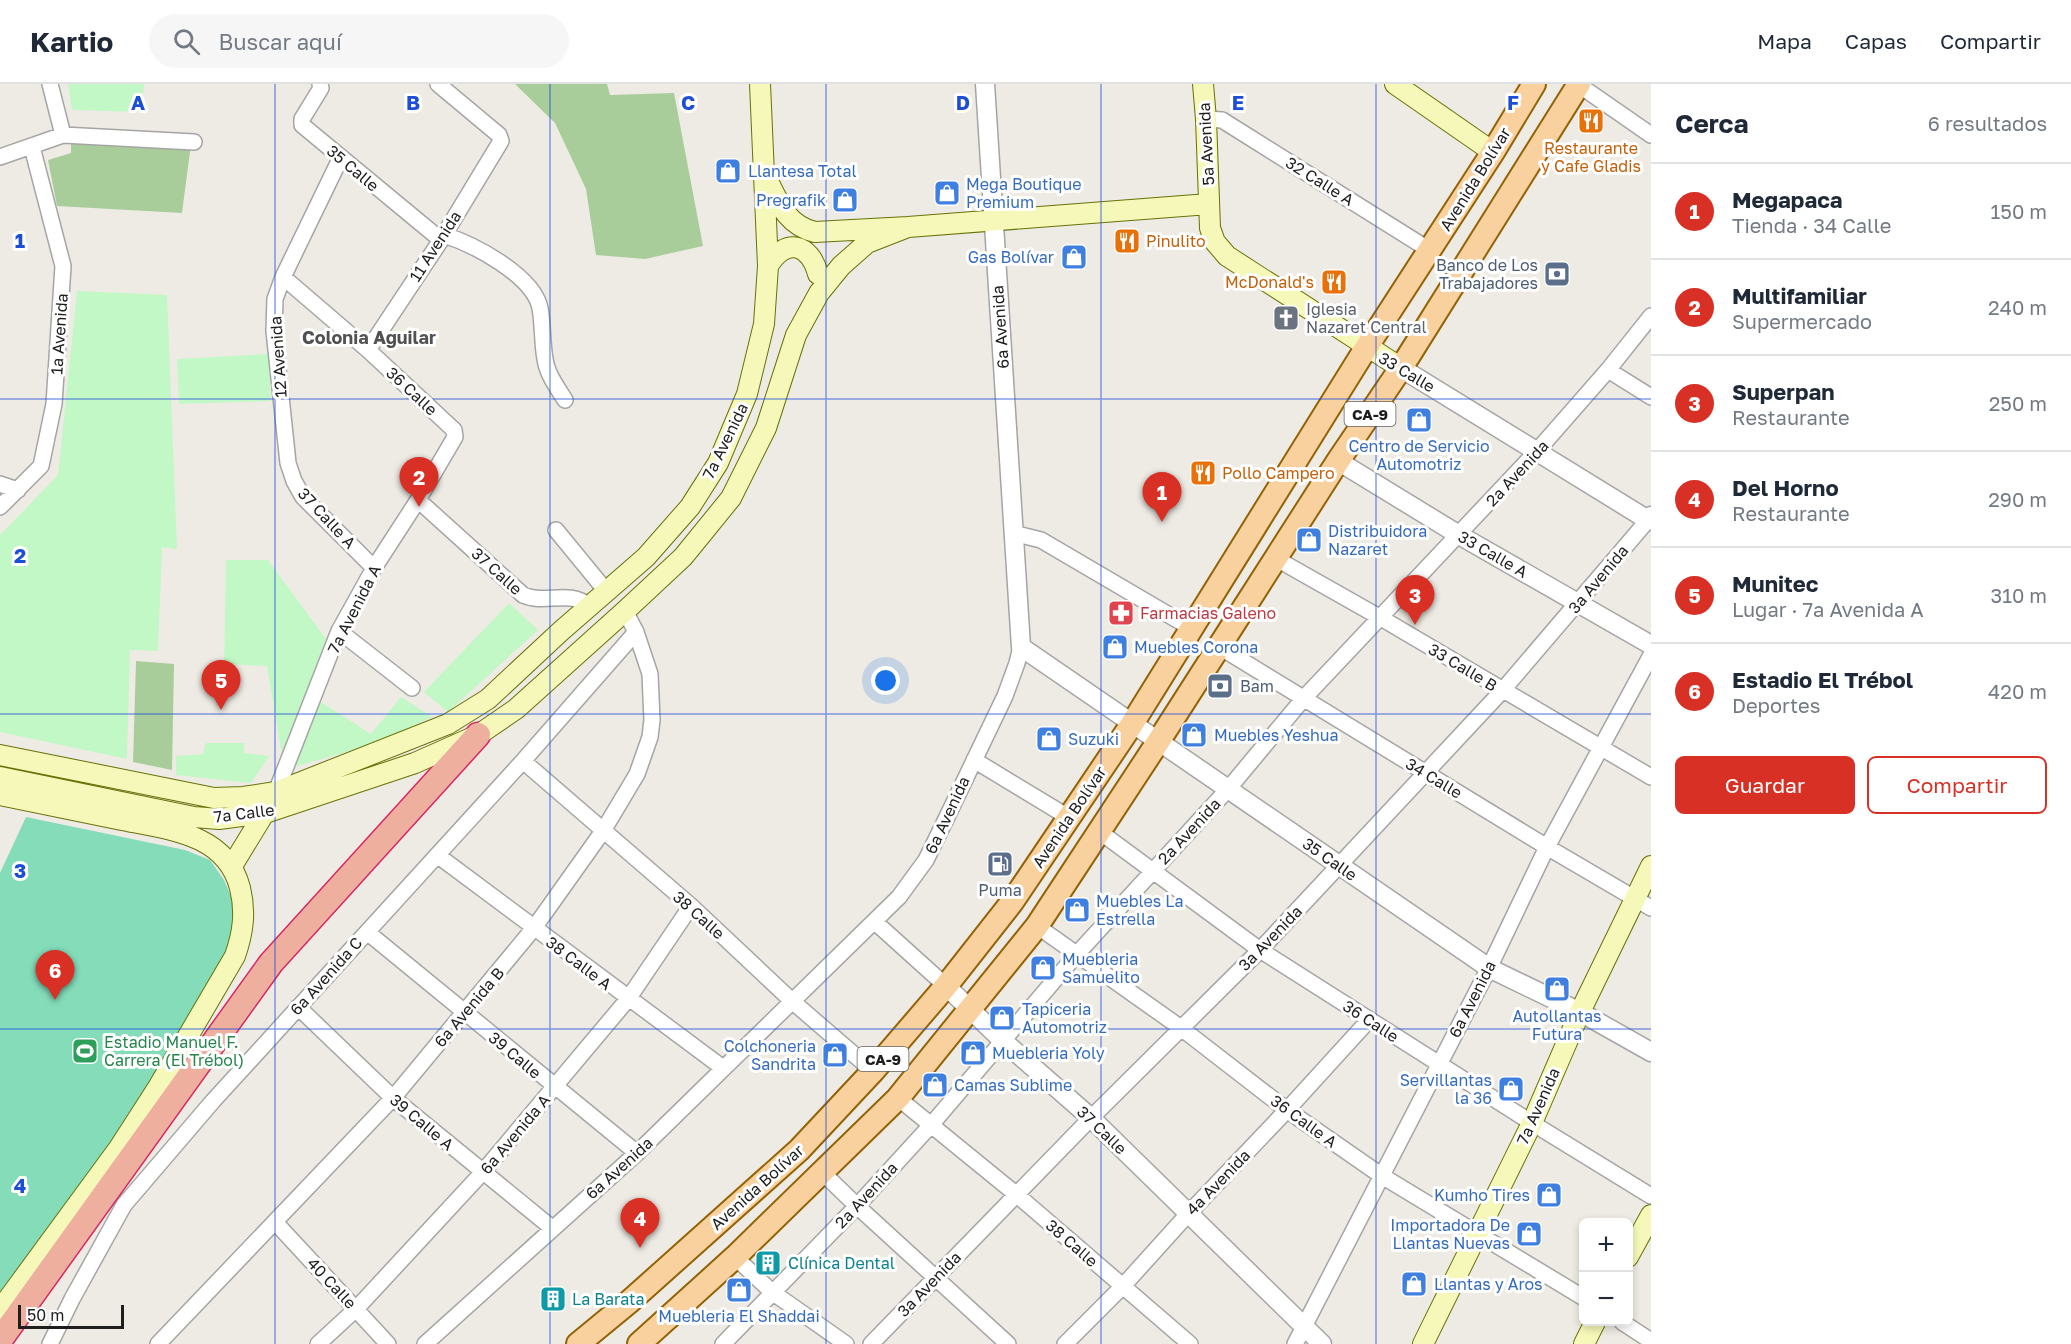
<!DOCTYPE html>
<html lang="es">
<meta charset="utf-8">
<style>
body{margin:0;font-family:"Golos Text",sans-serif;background:#f6f6f7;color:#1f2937}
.controls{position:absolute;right:18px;bottom:18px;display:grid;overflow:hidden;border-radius:9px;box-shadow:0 3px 9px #0003}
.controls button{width:54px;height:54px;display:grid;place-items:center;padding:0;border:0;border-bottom:2px solid #e0e1e3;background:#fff;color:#1f2937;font:30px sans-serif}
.scale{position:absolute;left:18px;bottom:15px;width:106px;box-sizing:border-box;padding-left:6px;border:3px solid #1e1e1e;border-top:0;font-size:16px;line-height:21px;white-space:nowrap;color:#1e1e1e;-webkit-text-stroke:4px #fff;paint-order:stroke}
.you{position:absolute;left:886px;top:597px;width:21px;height:21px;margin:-15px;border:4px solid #fff;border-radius:50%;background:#1a73e8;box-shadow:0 0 0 9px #1a73e833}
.badge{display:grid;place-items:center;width:39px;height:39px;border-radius:50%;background:#d93025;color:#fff;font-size:20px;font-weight:700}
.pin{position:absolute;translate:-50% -50px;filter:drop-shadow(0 2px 3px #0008)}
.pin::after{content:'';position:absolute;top:32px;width:21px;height:18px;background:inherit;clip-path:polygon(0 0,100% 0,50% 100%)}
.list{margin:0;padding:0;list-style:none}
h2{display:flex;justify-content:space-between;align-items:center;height:78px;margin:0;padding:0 24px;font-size:26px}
h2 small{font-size:20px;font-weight:400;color:#747a83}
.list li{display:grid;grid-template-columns:39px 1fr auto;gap:18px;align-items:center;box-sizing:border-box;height:96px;padding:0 24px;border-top:2px solid #e0e1e3}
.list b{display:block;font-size:22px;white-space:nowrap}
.list p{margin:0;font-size:20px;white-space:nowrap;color:#747a83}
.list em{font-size:20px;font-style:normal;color:#747a83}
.actions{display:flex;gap:12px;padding:18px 24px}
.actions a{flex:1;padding:14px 0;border:2px solid #d93025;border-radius:9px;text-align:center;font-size:21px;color:#d93025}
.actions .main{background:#d93025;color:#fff}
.icon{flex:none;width:33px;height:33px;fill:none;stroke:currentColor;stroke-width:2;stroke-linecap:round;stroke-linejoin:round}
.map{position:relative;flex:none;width:1651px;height:1260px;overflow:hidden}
header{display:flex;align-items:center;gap:36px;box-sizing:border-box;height:84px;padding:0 30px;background:#fff;border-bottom:2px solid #e0e1e3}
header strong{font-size:28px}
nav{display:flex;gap:33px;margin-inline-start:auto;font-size:21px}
.search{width:420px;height:54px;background:#f6f6f7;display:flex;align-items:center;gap:15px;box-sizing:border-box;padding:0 21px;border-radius:33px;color:#747a83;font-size:22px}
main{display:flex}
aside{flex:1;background:#fff}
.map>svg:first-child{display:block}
.forest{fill:#a9cd9a}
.park{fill:#c2f8c5}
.pitch{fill:#84dcb9}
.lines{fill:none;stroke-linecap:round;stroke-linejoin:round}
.minor-casing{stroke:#a5a5a5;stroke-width:18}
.tertiary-casing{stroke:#a5a5a5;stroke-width:21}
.secondary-casing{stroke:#687208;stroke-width:22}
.primary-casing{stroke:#936204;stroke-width:26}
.trunk-casing{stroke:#d52966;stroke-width:27}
.minor{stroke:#fff;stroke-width:15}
.tertiary{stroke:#fff;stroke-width:18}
.secondary{stroke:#f5f8b9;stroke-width:20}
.primary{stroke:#f9d19e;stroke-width:22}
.trunk{stroke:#eeaf9e;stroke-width:24}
.grid{fill:none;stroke:#1d4ed8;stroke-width:1.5;stroke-opacity:0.55}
.labels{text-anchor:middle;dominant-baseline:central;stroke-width:6;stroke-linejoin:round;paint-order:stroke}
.shield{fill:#fff;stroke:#626262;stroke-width:1.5}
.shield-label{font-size:15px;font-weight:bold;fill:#1e1e1e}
.street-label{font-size:16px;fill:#1e1e1e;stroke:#fff}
.food-label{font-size:16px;fill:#c56008;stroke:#fff;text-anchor:start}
.shop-label{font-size:16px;fill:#366cbe;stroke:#fff;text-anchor:start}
.service-label{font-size:16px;fill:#4e5e75;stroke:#fff;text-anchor:end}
.worship-label{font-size:16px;fill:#5b616d;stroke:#fff;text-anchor:start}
.health-label{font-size:16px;fill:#be3a42;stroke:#fff;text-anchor:start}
.leisure-label{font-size:16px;fill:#27864d;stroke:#fff;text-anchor:start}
.culture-label{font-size:16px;fill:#0d838f;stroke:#fff;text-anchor:start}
.neighbourhood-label{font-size:18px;font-weight:bold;fill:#515151;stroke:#fff}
.grid-label{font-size:20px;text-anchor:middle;font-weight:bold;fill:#1d4ed8;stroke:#fff;stroke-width:6;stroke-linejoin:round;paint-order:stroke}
</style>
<header>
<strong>Kartio</strong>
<div class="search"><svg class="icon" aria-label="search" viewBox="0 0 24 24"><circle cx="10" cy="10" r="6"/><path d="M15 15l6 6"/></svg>Buscar aquí</div>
<nav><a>Mapa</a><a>Capas</a><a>Compartir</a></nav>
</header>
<main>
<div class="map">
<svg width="1651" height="1260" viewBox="0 0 1651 1260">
<rect width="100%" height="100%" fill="#eeebe4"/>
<path class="forest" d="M515 0H607L610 11 674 9 703 162 645 175 596 171 586 105 555 39Z
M71 55 191 60 182 129 57 122 48 76 71 69Z
M136 577 174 580 172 686 133 678Z"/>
<path class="park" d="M68 0H144L141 28 72 26Z
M77 207 167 211 177 465 162 463 158 567 130 566 127 675 0 648V451L58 391Z
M268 270 271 317 179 320 177 275Z
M226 476H268L326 555 282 671 267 582 224 580Z
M509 519 538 546 448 628 424 608Z
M401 613 432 633 371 661 290 684 319 617 371 650Z
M206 659H244V669L269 672 251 699 176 691V672L203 670Z"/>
<path class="pitch" d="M26 733 185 766 210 776 224 796 231 812 235 835 229 862 153 996 96 1085 0 1215V789Z"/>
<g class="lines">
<defs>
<path id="minor" d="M50 0 63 51
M320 0 321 4 302 35V41L441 156
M1579 1 1651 51
M1206 35 1222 36 1431 167
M0 73 63 51 194 58
M341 73 283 193 275 215 274 247 288 379 294 397 303 413 374 484
M444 151C473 160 533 191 540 224 543 241 542 258 545 275 547 290 557 303 565 316
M368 266 441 156 501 57 499 51 438 0
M1608 286 1651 313
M0 400 18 406
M418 416 523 511C546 521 568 505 589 522
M0 423 41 382 54 320 63 182 32 63
M556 446 606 507
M1013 449 1041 456 1191 544
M1275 474 1381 534 1651 693
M339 547 412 604
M1218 562 1547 763 1651 824
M974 676 1068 733
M523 677 691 822 792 917 873 987
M276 708 339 547 374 484 418 416 455 353 454 346 368 266 283 193
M1100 748 1260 866 1532 1039 1651 1112
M437 771 723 984
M875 838 946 902
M1037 842 1181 944 1287 1026 1382 1092 1584 1214
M367 848 637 1069
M298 923 393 1014 552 1144
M898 1014 1017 1111 1190 1260
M822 1088 857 1122 1008 1260
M275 1138 388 1260
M735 1173 772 1208 846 1260
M1622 1238 1651 1257
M50 1260 72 1215 124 1121 213 1017 523 677 636 548
M158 1260 393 1014 534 844 603 747 637 690 650 653 652 636 650 590 636 548 625 527
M318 1260 356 1225 482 1089 628 915 691 822
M425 1260 637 1069 899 813 926 776 947 733 1005 612 1017 579 1021 563
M723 1260 857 1122 931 1041 1076 871 1229 704 1304 614 1537 367 1608 286 1651 232
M871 1260 1091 1034 1260 866 1502 607 1648 436 1651 438
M1065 1260 1123 1202 1188 1130 1287 1026 1369 936
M1295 1260 1489 884 1547 763 1651 571"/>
<path id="tertiary" d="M985 0 1021 563 1489 884 1580 928 1651 968
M1401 284 1648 436 1651 432
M1338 377 1459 451 1651 561
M946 902 1002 956 1091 1034 1322 1260"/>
<path id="secondary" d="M1203 0 1206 35 1210 144 1215 158 1227 172 1401 284
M1395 0 1493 68
M769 99C780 122 789 142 815 148L908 143 1209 120
M768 182C785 153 810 159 818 190
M0 671 214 714 243 713 276 708 448 640 488 615 561 547 646 473 690 423 718 379 747 310 764 240 768 182 760 0
M0 693 194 733 219 735 265 729 415 679 478 651 516 625 625 527 683 473 731 414 766 344 796 251 819 209 841 182 867 159 908 143
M0 711C39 719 78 727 117 735 165 745 226 748 240 804 246 828 243 849 235 872L157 1005 119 1064 0 1226
M232 782 268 723
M1628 1173 1651 1131
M1423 1260 1532 1039 1580 928 1651 782
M1584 1260 1595 1238"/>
<path id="primary" d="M578 1260 629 1218 799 1066 873 987 946 902 1012 818 1132 640 1366 264 1493 68 1534 0
M639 1260 735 1173 898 1014 1037 842 1158 658 1338 377 1401 284 1579 0"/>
<path id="trunk" d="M0 1256 271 879 478 651"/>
</defs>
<use href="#minor" class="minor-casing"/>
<use href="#tertiary" class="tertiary-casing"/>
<use href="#secondary" class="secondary-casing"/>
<use href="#primary" class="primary-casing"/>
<use href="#trunk" class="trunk-casing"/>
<use href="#minor" class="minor"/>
<use href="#tertiary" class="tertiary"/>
<use href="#secondary" class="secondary"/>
<use href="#primary" class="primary"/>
<use href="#trunk" class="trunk"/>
</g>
<path class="grid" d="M275 0V1260M550 0V1260M826 0V1260M1101 0V1260M1376 0V1260M0 315H1651M0 630H1651M0 945H1651"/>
<defs>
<symbol id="restaurant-square" viewBox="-11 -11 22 22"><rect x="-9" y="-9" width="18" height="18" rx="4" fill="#e8710a" stroke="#fff"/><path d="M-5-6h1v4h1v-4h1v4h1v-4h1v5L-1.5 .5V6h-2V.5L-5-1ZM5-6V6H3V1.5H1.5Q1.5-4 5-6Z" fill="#fff"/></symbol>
<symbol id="shop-square" viewBox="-11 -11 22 22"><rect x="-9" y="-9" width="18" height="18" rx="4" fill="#3f7fe0" stroke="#fff"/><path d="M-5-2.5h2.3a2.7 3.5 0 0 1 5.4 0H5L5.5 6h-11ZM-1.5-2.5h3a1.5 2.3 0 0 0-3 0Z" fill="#fff"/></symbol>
<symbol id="bank-square" viewBox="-11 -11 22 22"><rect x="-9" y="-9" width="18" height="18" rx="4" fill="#5c6f8a" stroke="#fff"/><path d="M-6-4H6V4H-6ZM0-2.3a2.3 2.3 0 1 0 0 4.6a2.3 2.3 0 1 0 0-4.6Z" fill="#fff"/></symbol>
<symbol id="church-square" viewBox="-11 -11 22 22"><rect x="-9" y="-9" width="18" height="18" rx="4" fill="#6b7280" stroke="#fff"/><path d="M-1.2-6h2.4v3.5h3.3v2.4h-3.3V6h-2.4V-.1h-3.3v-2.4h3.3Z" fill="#fff"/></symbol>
<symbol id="pharmacy-square" viewBox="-11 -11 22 22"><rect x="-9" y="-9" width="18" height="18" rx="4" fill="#e0444e" stroke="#fff"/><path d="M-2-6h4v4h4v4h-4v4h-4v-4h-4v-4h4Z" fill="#fff"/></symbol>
<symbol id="fuel-square" viewBox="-11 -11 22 22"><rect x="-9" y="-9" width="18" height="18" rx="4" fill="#5c6f8a" stroke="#fff"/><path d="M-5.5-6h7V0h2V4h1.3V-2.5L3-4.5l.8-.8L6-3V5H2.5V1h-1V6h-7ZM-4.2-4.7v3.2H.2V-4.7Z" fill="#fff"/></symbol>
<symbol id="stadium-square" viewBox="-11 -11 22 22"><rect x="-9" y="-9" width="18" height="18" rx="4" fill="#2e9e5b" stroke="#fff"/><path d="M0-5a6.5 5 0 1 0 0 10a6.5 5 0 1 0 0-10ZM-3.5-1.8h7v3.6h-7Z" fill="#fff"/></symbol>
<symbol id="building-square" viewBox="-11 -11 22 22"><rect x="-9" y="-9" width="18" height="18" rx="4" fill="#0f9aa8" stroke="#fff"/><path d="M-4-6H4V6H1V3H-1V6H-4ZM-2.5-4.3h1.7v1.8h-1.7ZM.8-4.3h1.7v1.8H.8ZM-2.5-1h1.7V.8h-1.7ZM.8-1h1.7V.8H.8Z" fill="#fff"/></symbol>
</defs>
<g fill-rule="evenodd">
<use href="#restaurant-square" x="1576" y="22" width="30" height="30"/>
<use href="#shop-square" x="713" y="72" width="30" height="30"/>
<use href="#shop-square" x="932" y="94" width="30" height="30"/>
<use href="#shop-square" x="830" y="101" width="30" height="30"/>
<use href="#restaurant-square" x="1112" y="142" width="30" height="30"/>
<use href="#shop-square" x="1059" y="158" width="30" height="30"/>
<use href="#bank-square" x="1542" y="175" width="30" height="30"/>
<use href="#restaurant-square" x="1319" y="183" width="30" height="30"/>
<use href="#church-square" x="1271" y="219" width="30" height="30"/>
<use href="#shop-square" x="1404" y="321" width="30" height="30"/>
<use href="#restaurant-square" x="1188" y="374" width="30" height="30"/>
<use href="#shop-square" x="1294" y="441" width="30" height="30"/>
<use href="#pharmacy-square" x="1106" y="514" width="30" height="30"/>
<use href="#shop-square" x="1100" y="548" width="30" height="30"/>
<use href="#bank-square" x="1205" y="587" width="30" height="30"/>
<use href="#shop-square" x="1179" y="636" width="30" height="30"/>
<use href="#shop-square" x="1034" y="640" width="30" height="30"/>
<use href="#fuel-square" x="985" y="765" width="30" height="30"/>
<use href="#shop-square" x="1062" y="811" width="30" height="30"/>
<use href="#shop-square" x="1028" y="869" width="30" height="30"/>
<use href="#shop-square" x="1542" y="890" width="30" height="30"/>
<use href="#shop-square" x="987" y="919" width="30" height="30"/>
<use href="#stadium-square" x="70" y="952" width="30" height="30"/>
<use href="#shop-square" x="958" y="954" width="30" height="30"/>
<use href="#shop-square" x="820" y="956" width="30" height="30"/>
<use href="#shop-square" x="920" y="986" width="30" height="30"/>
<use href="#shop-square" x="1496" y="990" width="30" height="30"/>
<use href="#shop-square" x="1534" y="1096" width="30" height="30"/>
<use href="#shop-square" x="1514" y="1135" width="30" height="30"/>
<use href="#building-square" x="753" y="1164" width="30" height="30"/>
<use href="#shop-square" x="1399" y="1185" width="30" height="30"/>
<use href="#shop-square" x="724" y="1191" width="30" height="30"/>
<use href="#building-square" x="538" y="1200" width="30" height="30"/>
</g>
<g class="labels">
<g class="shield">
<rect x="1344.5" y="318" width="51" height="24" rx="4.5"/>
<rect x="857.5" y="963" width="51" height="24" rx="4.5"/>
</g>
<g class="shield-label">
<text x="1370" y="330">CA-9</text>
<text x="883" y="975">CA-9</text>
</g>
<g class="street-label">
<text transform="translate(1206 60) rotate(-93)">5a Avenida</text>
<text transform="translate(353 84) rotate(40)">35 Calle</text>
<text transform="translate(1475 95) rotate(-58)">Avenida Bolívar</text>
<text transform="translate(1320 97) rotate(32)">32 Calle A</text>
<text transform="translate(435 162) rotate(-57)">11 Avenida</text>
<text transform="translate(1000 243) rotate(-94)">6a Avenida</text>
<text transform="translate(59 250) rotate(-86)">1a Avenida</text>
<text transform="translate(278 273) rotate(-94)">12 Avenida</text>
<text transform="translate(1407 288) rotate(31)">33 Calle</text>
<text transform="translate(412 307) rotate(43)">36 Calle</text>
<text transform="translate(725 357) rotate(-64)">7a Avenida</text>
<text transform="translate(1517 389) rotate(-47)">2a Avenida</text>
<text transform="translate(327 434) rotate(47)">37 Calle A</text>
<text transform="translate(1493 470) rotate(30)">33 Calle A</text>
<text transform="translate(497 487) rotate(42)">37 Calle</text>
<text transform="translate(1598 495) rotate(-50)">3a Avenida</text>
<text transform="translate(354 525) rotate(-63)">7a Avenida A</text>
<text transform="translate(1463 583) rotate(31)">33 Calle B</text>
<text transform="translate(1434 694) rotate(31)">34 Calle</text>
<text transform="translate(244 729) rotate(-7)">7a Calle</text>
<text transform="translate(947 731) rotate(-65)">6a Avenida</text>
<text transform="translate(1069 733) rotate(-56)">Avenida Bolívar</text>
<text transform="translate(1189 747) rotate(-47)">2a Avenida</text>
<text transform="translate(1330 775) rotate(35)">35 Calle</text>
<text transform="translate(699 831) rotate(42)">38 Calle</text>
<text transform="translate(1270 854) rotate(-46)">3a Avenida</text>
<text transform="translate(579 879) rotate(37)">38 Calle A</text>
<text transform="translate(326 892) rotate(-48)">6a Avenida C</text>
<text transform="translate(1472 915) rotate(-63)">6a Avenida</text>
<text transform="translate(469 923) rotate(-50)">6a Avenida B</text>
<text transform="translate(1371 937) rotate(33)">36 Calle</text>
<text transform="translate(515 971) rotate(40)">39 Calle</text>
<text transform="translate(1538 1022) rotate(-66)">7a Avenida</text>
<text transform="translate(1304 1037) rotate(36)">36 Calle A</text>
<text transform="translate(422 1038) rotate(40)">39 Calle A</text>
<text transform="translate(1102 1046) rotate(44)">37 Calle</text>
<text transform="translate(515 1050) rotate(-50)">6a Avenida A</text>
<text transform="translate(619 1084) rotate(-42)">6a Avenida</text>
<text transform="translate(1218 1098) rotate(-46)">4a Avenida</text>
<text transform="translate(757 1103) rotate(-42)">Avenida Bolívar</text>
<text transform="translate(866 1111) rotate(-47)">2a Avenida</text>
<text transform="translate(1072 1159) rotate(41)">38 Calle</text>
<text transform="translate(332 1199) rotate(47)">40 Calle</text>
<text transform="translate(929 1200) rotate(-46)">3a Avenida</text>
</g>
<g class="food-label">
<text x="1591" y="64" text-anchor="middle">Restaurante<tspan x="1591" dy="18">y Cafe Gladis</tspan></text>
<text x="1146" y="157">Pinulito</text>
<text x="1314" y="198" text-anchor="end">McDonald's</text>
<text x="1222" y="389">Pollo Campero</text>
</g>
<g class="shop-label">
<text x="748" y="87">Llantesa Total</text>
<text x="966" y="100">Mega Boutique<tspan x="966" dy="18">Premium</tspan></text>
<text x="826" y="116" text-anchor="end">Pregrafik</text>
<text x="1054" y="173" text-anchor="end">Gas Bolívar</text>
<text x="1419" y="362" text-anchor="middle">Centro de Servicio<tspan x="1419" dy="18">Automotriz</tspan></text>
<text x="1328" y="447">Distribuidora<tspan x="1328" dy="18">Nazaret</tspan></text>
<text x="1134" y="563">Muebles Corona</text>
<text x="1214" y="651">Muebles Yeshua</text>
<text x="1068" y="655">Suzuki</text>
<text x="1096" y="817">Muebles La<tspan x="1096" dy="18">Estrella</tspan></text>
<text x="1062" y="875">Muebleria<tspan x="1062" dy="18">Samuelito</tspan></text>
<text x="1022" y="925">Tapiceria<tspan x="1022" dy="18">Automotriz</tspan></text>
<text x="1557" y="932" text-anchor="middle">Autollantas<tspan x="1557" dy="18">Futura</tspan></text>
<text x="816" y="962" text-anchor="end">Colchoneria<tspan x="816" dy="18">Sandrita</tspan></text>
<text x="992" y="969">Muebleria Yoly</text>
<text x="1492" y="996" text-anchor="end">Servillantas<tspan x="1492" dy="18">la 36</tspan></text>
<text x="954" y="1001">Camas Sublime</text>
<text x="1530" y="1111" text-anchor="end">Kumho Tires</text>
<text x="1510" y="1141" text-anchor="end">Importadora De<tspan x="1510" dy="18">Llantas Nuevas</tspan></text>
<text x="1434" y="1200">Llantas y Aros</text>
<text x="739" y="1232" text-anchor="middle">Muebleria El Shaddai</text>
</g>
<g class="service-label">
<text x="1538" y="181">Banco de Los<tspan x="1538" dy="18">Trabajadores</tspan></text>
<text x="1240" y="602" text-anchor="start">Bam</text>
<text x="1000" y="806" text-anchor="middle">Puma</text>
</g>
<g class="worship-label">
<text x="1306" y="225">Iglesia<tspan x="1306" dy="18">Nazaret Central</tspan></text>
</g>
<g class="health-label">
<text x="1140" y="529">Farmacias Galeno</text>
</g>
<g class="leisure-label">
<text x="104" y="958">Estadio Manuel F.<tspan x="104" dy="18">Carrera (El Trébol)</tspan></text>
</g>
<g class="culture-label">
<text x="788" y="1179">Clínica Dental</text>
<text x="572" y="1215">La Barata</text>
</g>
<g class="neighbourhood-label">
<text x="369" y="253">Colonia Aguilar</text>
</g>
</g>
<g class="grid-label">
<text x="138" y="26">A</text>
<text x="413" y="26">B</text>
<text x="688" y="26">C</text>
<text x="963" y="26">D</text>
<text x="1238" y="26">E</text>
<text x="1513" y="26">F</text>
<text x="20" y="164">1</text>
<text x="20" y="479">2</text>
<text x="20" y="794">3</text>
<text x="20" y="1109">4</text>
</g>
</svg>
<div class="controls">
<button>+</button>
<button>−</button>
</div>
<div class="scale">50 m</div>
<div class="you"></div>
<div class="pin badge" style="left:1162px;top:438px">1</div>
<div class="pin badge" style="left:419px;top:423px">2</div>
<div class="pin badge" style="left:1415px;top:541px">3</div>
<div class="pin badge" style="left:640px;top:1164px">4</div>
<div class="pin badge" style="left:221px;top:626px">5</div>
<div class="pin badge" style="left:55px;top:916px">6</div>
</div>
<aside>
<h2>Cerca<small>6 resultados</small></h2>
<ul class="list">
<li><span class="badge">1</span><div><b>Megapaca</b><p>Tienda · 34 Calle</p></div><em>150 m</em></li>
<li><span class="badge">2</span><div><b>Multifamiliar</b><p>Supermercado</p></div><em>240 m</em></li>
<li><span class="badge">3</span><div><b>Superpan</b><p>Restaurante</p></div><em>250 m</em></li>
<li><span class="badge">4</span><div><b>Del Horno</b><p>Restaurante</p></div><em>290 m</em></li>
<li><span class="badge">5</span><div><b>Munitec</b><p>Lugar · 7a Avenida A</p></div><em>310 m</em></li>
<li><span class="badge">6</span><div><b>Estadio El Trébol</b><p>Deportes</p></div><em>420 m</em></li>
</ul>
<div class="actions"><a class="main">Guardar</a><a>Compartir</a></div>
</aside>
</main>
